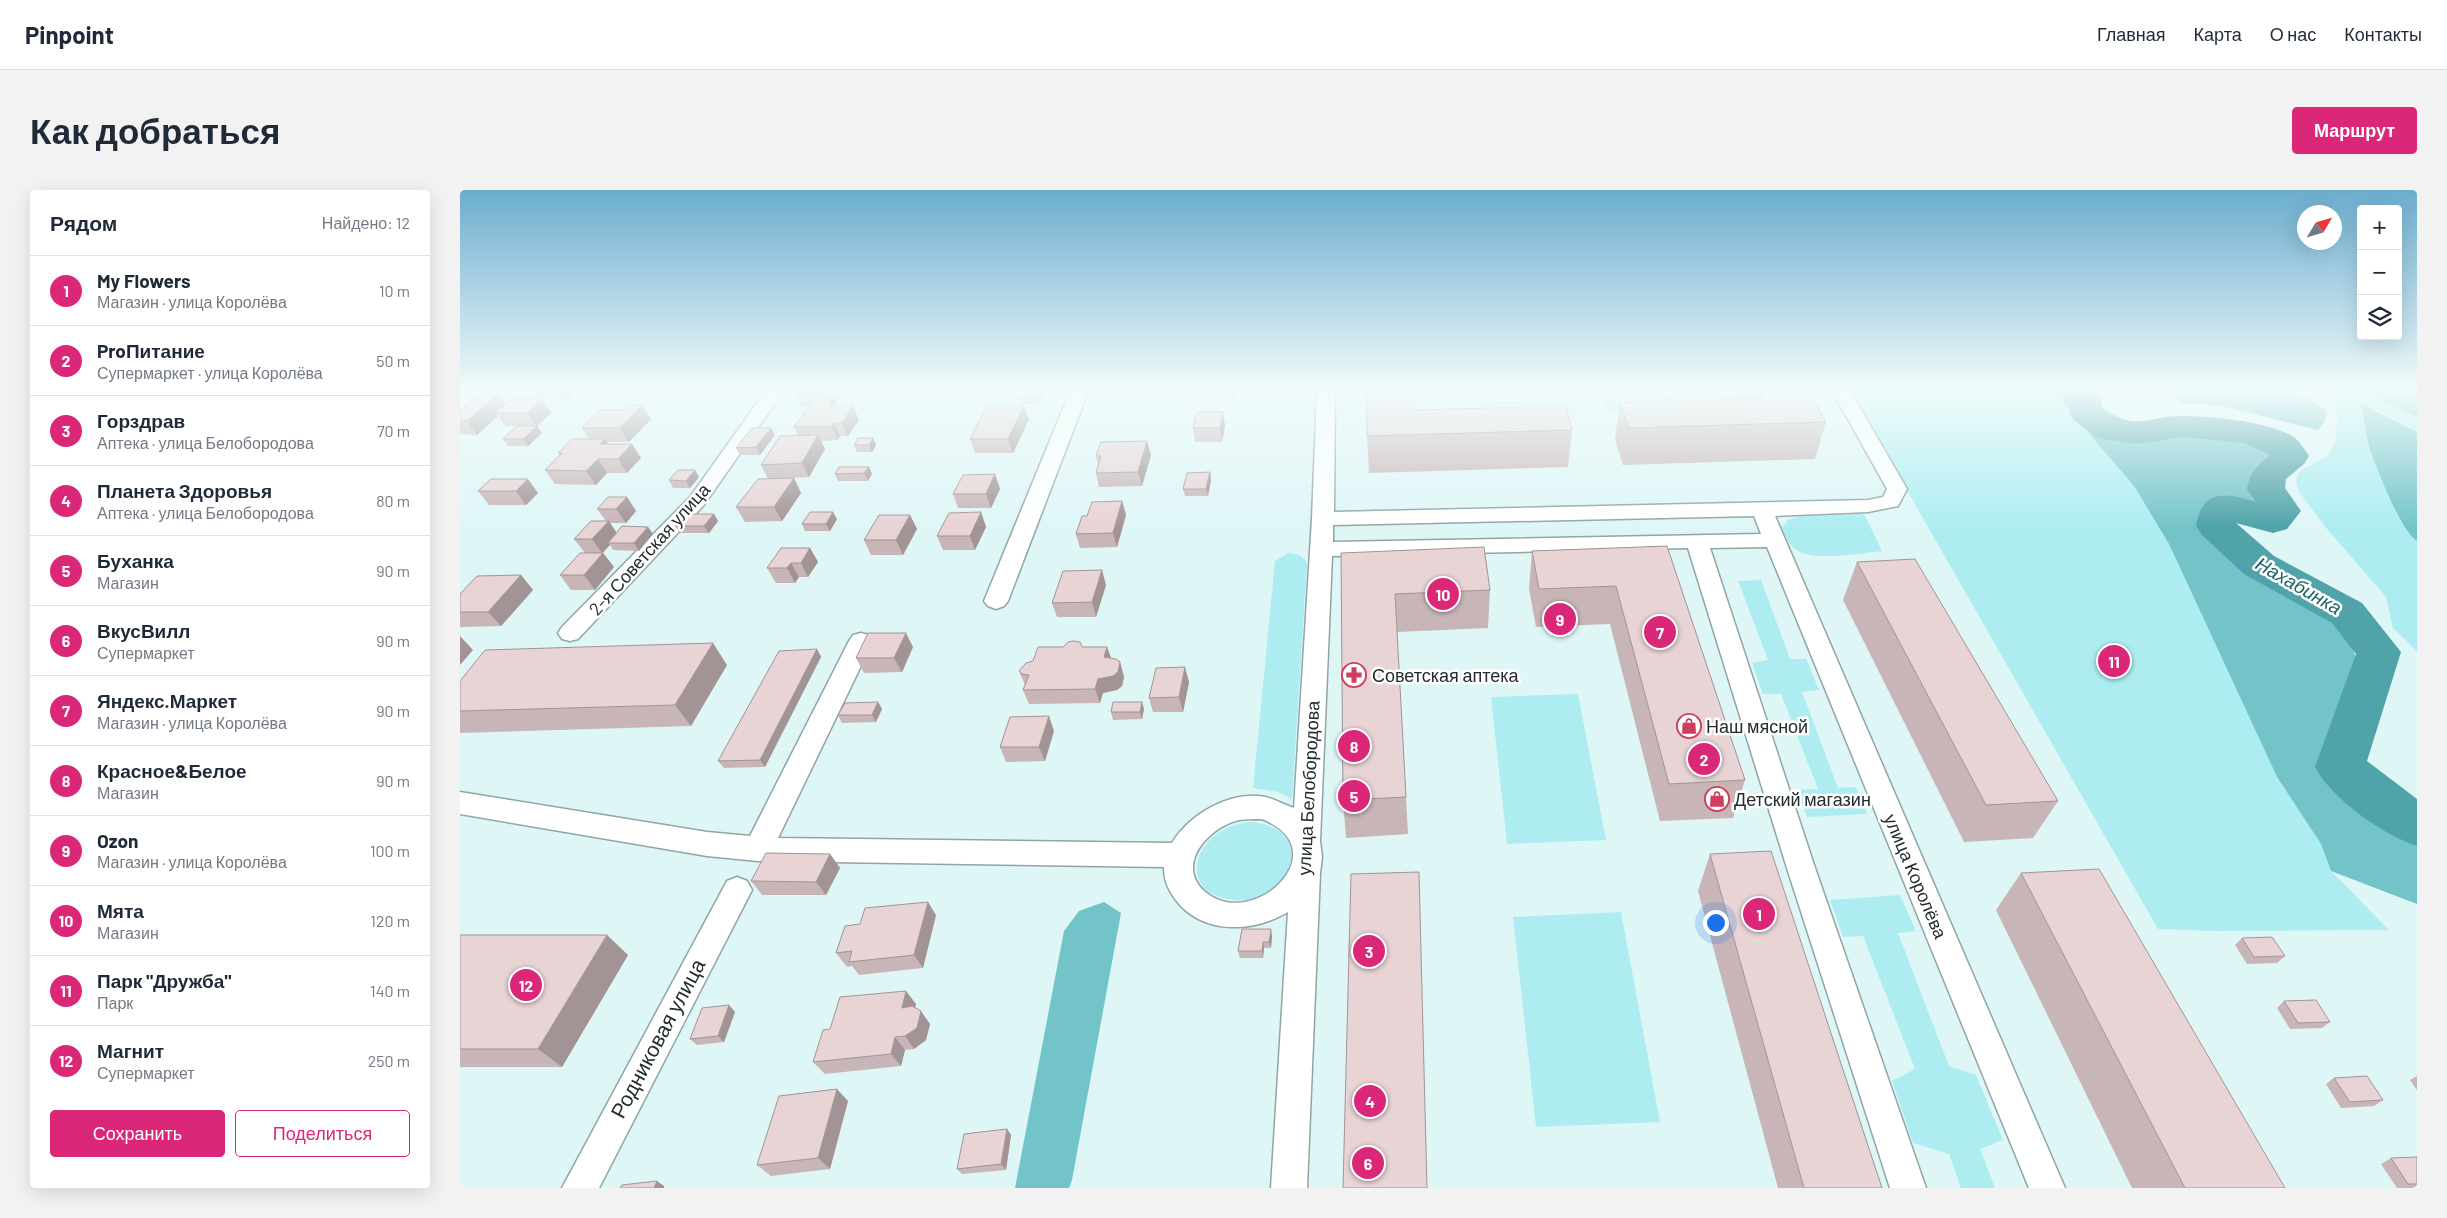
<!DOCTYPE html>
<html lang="ru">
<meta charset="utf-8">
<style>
body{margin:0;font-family:Barlow,sans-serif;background:#f2f2f3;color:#1f2937}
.controls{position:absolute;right:15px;top:15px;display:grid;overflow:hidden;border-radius:5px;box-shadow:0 5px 20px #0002}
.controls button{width:45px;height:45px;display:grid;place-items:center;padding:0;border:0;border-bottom:1px solid #e0e1e3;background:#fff;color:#1f2937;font:25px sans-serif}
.compass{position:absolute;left:1837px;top:15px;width:45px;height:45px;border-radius:50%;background:#fff;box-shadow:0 5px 20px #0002;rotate:52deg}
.you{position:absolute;left:1255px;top:732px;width:18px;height:18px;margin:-12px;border:4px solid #fff;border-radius:50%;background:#1a73e8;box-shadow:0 0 0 8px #1a73e833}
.badge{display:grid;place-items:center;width:32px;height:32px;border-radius:50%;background:#db2777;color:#fff;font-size:16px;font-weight:700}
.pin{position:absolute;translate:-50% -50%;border:2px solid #fff;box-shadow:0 1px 5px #0006}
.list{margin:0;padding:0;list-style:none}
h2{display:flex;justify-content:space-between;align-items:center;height:65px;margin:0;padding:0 20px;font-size:21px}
h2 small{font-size:16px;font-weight:400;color:#747a83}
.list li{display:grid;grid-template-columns:32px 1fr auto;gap:15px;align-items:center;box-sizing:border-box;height:70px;padding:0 20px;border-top:1px solid #e0e1e3}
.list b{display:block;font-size:19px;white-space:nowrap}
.list p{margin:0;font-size:16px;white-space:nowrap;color:#747a83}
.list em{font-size:16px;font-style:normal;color:#747a83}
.actions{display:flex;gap:10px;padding:15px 20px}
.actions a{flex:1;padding:11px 0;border:1px solid #db2777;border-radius:5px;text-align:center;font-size:18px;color:#db2777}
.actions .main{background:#db2777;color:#fff}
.icon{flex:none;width:28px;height:28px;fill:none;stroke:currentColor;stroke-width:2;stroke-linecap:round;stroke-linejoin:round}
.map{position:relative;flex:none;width:1957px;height:998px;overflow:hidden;border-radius:5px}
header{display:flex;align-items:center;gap:30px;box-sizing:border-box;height:70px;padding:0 25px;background:#fff;border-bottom:1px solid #e0e1e3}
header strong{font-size:24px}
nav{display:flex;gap:28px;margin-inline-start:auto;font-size:18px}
.intro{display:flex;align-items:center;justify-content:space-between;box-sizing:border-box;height:120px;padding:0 30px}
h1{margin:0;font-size:35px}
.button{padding:12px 22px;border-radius:5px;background:#db2777;color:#fff;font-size:18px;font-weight:700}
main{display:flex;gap:30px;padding:0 30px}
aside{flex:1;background:#fff;border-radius:5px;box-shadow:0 5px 20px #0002}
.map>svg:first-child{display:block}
.green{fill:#adedf1}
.forest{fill:#72c4c9}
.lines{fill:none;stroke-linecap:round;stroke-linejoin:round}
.river{fill:#50a3a8;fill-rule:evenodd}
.minor-casing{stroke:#90a5a6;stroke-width:3}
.primary-casing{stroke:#90a5a6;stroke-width:2}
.minor{fill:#fff;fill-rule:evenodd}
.primary{fill:#fff;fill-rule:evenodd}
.wall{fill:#c8b5b7}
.shaded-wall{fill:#a29495}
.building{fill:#e8d3d5;stroke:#a29495}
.labels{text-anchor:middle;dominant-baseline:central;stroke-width:5;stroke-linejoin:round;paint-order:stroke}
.street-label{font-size:18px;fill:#242c2d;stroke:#fff}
.poi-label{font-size:18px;fill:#242c2d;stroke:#fff;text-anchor:start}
.water-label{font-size:19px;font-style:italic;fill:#1c6165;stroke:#fff}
.near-street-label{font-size:21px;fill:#242c2d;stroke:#fff}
</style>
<header>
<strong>Pinpoint</strong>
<nav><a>Главная</a><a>Карта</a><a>О нас</a><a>Контакты</a></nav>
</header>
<div class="intro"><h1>Как добраться</h1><a class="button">Маршрут</a></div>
<main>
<aside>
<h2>Рядом<small>Найдено: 12</small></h2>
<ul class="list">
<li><span class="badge">1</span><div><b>My Flowers</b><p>Магазин · улица Королёва</p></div><em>10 m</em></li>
<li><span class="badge">2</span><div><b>ProПитание</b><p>Супермаркет · улица Королёва</p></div><em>50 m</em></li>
<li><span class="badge">3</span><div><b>Горздрав</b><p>Аптека · улица Белобородова</p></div><em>70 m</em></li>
<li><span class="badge">4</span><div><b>Планета Здоровья</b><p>Аптека · улица Белобородова</p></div><em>80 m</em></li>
<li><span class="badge">5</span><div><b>Буханка</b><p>Магазин</p></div><em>90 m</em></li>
<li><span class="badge">6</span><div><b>ВкусВилл</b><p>Супермаркет</p></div><em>90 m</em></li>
<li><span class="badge">7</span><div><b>Яндекс.Маркет</b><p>Магазин · улица Королёва</p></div><em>90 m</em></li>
<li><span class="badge">8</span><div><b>Красное&amp;Белое</b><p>Магазин</p></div><em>90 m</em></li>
<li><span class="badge">9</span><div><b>Ozon</b><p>Магазин · улица Королёва</p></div><em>100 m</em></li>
<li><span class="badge">10</span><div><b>Мята</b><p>Магазин</p></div><em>120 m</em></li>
<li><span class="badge">11</span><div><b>Парк &quot;Дружба&quot;</b><p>Парк</p></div><em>140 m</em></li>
<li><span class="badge">12</span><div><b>Магнит</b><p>Супермаркет</p></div><em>250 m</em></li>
</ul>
<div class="actions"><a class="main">Сохранить</a><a>Поделиться</a></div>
</aside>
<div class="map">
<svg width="1957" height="998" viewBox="0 0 1957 998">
<rect width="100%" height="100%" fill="#dff6f7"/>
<path class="green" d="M1389 199H1591L1674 296 1709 354 1817 587 1861 654 1871 681 1929 740 1757 741 1698 739Z
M1868 199H1907L1925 212 1957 227V242L1925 224 1900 214C1904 230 1906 248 1911 263 1919 284 1940 340 1957 351V461L1933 438 1926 407 1868 340 1839 302 1836 292 1838 284 1843 279 1868 266 1875 251 1878 224Z
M1219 206 1225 221 1148 223 1143 208Z
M1098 210 1102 225 1024 227 1022 212Z
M1404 324 1422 361C1401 363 1355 372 1337 360 1329 355 1325 346 1322 338L1328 330 1340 326Z
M828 363C838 364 843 365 847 374L832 609 818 602 793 598 815 371Z
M1301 390 1330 469H1346L1359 500 1342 502 1378 598 1396 597 1407 624 1347 627 1337 600 1358 599 1321 504H1303L1292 473 1308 470 1278 391Z
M1118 504 1146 650 1047 654 1031 507Z
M791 632C863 638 828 721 768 709 713 699 737 635 791 632Z
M1440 705 1456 741 1438 743 1489 876 1516 885 1543 950 1520 959 1535 998H1501L1489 964 1453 953 1432 891 1455 879 1403 746 1383 747 1370 710Z
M1161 722 1200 932 1076 937 1053 727Z"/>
<path class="forest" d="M1591 199H1620L1617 203 1651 243 1676 250 1696 248 1733 239 1783 244 1808 251 1820 264 1813 274 1791 291 1806 306 1807 320C1785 316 1762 310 1743 324L1750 339 1786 373 1812 385 1863 419 1886 439 1899 477 1889 511 1886 553 1875 569 1891 594 1920 618 1957 639V714L1871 681 1861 654 1817 587 1709 354 1674 296Z
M1716 199 1827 203 1851 210 1867 221 1865 231 1858 240 1771 218 1747 214H1725L1706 204Z
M1907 199H1957V227L1925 212Z
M1900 213 1957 242V351C1940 340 1919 283 1911 263 1906 247 1904 230 1900 213Z
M644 712 661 723 612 990 609 998H555L604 741 619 721Z"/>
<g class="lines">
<path class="river" d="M1604 199H1638L1643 219C1680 243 1687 225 1723 226 1750 226 1814 232 1835 248 1841 253 1845 260 1849 266L1844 274 1826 289 1825 298 1841 321 1827 339 1813 343 1776 333 1814 366 1902 413 1941 462 1907 571 1957 609V656C1923 645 1872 609 1855 577L1896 464 1872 433 1784 384 1742 345 1736 336C1742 298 1767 303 1796 312L1787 299C1790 282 1797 276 1810 265L1784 253 1722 247 1677 254 1638 248 1615 231 1610 224Z"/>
<defs>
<path id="minor" d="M307 199H325L244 315 118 449 110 451 102 449 98 443 102 437 230 307Z
M611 199H629L548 411 544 416 536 419 528 416 524 411Z
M857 199H875L874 322 1408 310 1423 307 1427 299 1371 199H1389L1447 299 1438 316 1408 322 1315 326 1605 998H1569L1307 357 1250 358 1354 675 1466 998H1430L1326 675 1228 358 872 366 860 651 862 667 860 683 847 998H811L828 722C792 743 742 745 715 709 707 697 704 690 704 677L298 671 247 666 0 624V602L247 642 290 646 389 451 393 445 401 443 409 445 413 451 318 648 712 653C729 625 770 600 805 607 815 609 824 615 834 618L852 329ZM1294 326 1301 344 873 352V335ZM802 629C877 659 799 736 751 706 711 681 745 638 779 630 786 629 794 629 802 629Z
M277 687 287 691 292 700 139 998H102L267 691Z"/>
<path id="primary" d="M11 199H33L7 222 0 224V208Z"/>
</defs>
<use href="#minor" class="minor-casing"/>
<use href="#primary" class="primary-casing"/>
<use href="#minor" class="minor"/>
<use href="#primary" class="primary"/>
</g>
<path class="wall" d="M71 199H117L107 208H77Z
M198 199H235L229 205H202Z
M337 199H385L374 215V216H393L399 230 388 246H380L378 250 361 251 365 259 349 287 327 288H334L341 303 322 331 285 332 276 317 308 289 301 275 338 246 334 237 349 216 341 217 334 203Z
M562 199H585V201L579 214H560L558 207Z
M680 199H715L714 202 681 203Z
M755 199H778L776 208H756L754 201Z
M1272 199H1347L1366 232 1355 269 1163 275 1155 249 1160 213 1277 209Z
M46 213 91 223 77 236 82 243 68 256H48L43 249 57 236H45L38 226 17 245 0 244V220Z
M182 215 191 229 169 252H146L148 254 181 268 167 283H147L136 295 95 294 85 280 100 265 98 263 129 249 122 238Z
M955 220 1112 240 1108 277 909 283 907 246Z
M763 222 765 236 762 252H735L733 238Z
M569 229 553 263H515L510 249Z
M311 238 315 245 300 265H280L276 258Z
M413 248 416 255 412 262H397L394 255Z
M691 265 682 296 639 297 636 283 638 275 636 266Z
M409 277 412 284 408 291H378L375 284Z
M750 282 751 290 748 306H725L723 299Z
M535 284 540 299 531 318H498L493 304Z
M239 287 230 298H213L209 290Z
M31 289 78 303 66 315H29L18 301Z
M167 307 176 321 166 333H150L157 343 188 337 193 344 179 361 153 360 150 355 143 363 154 377 135 400H111L100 385 125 363 114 349 146 331 137 319Z
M662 311 666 325 657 357 620 358 616 344 627 326Z
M521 322 526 337 515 360H483L477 346Z
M254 324 258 331 249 343H220L215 336Z
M450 325 457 339 443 365H411L404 350Z
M377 329 370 341H345L342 334Z
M1207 356 1285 590 1273 628 1200 631 1150 434 1076 437 1069 399 1072 361Z
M350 358 358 372 348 387H339L335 393H316L307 378Z
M881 363 1030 400 1028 438 937 442 946 607 948 644 886 648 883 610Z
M1397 372 1598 611 1573 648 1504 652 1383 410Z
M61 385 73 400 41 436 0 437V404Z
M646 395 636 427H597L592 413Z
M453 457 442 482 404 483 396 468Z
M622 457H647L651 468 660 472 664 487 662 496 657 500 643 503 640 513 569 514 563 500 565 495 559 481 573 471Z
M357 459 361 467 305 577 264 578 258 571Z
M267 475 231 536 0 543V491Z
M729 492 723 522H693L689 508Z
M418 512 422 519 416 532 382 533 378 525Z
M684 519 682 529 653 530 651 522Z
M594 541 585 571 546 572 540 557Z
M370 664 380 678 366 705H302L291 691Z
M1250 664 1422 998H1318L1238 701Z
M1561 683 1825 998H1672L1536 720Z
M476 725 463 778 399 785 392 776 387 777 376 763Z
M0 745 168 765 102 877H0Z
M812 746 811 758H804L803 768H780L778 761Z
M1782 748 1825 766 1817 773 1787 774 1775 755Z
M1824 811 1870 832 1862 838 1830 839 1817 818Z
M456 814 455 818 470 834 466 850 454 859 445 860 441 876 365 884 353 872 370 839Z
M269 815 275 822 264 852 237 855 230 849Z
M1957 886V900L1950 890Z
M1874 888 1923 910 1914 916 1881 918 1866 894Z
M388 911 370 979 311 986 297 975Z
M547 939 551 945 546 980 502 984 497 979Z
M1957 967V998H1937L1921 974 1931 968Z"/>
<path class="shaded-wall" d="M101 199H117L107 208Z
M226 199H235L229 205Z
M369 199H385L374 215 378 225 369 216 371 213 366 203Z
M581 199H585V201L579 214 577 207Z
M775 199H778L776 208 774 201Z
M39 203 49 217 35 223 38 226 17 245 7 231Z
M82 209 91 223 77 236 67 223Z
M182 215 191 229 169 252 160 238Z
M393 216 399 230 388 246 382 233Z
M564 216 569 229 553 263 548 249Z
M763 222 765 236 762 252 760 238Z
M374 233 380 246 378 250 371 237Z
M77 236 82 243 68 256 63 249Z
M311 238 315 245 300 265 296 257Z
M358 245 365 259 349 287 342 273Z
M413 248 416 255 412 262 409 255Z
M145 249 154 263 140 254Z
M687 251 691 265 682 296 678 282Z
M172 254 181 268 167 283 158 269Z
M138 269 147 283 136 295 126 281Z
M409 277 412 284 408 291 404 283Z
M235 280 239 287 230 298 226 291Z
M750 282 751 290 748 306 746 299Z
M535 284 540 299 531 318 526 304Z
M334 288 341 303 322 331 314 317Z
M68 289 78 303 66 315 56 301Z
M167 307 176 321 166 333 156 319Z
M662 311 666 325 657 357 653 343Z
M373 322 377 329 370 341 366 334Z
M521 322 526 337 515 360 510 346Z
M254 324 258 331 249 343 244 336Z
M450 325 457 339 443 365 436 350Z
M149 331 158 345 148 353 150 355 142 363 132 349Z
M188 337 193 344 179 361 174 353Z
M350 358 358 372 348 387 341 373Z
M143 363 154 377 135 400 124 385Z
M331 373 339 387 335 393 327 378Z
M642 380 646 395 636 427 632 412Z
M61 385 73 400 41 436 28 422Z
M446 443 453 457 442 482 434 468Z
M0 446 13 460 0 475Z
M253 453 267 475 231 536 215 515Z
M647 457 652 471 644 467Z
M357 459 361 467 305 577 300 570Z
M660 472 664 487 662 496 657 500 643 503 640 513 635 499 638 489Z
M725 477 729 492 723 522 719 507Z
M418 512 422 519 416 532 412 525Z
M682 512 684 519 682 529 680 522Z
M589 526 594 541 585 571 579 557Z
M370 664 380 678 366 705 356 692Z
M468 712 476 725 463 778 454 765Z
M811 739 812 746 811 758 809 752Z
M147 745 168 765 102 877 78 859Z
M803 752 804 758 803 768 802 761Z
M446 801 456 814 452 831 442 818Z
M269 815 275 822 264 852 258 846Z
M461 821 470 834 466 850 454 859 445 846Z
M435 847 445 860 441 876 431 864Z
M377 899 388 911 370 979 358 968Z
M547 939 551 945 546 980 541 974Z
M197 991 204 996V998H194Z"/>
<path class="building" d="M337 199H369L366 203H334Z
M562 199H581L577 207H558Z
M755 199H775L774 201H754Z
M906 199H954L955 220 1106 216 1112 240 907 246Z
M1298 199H1347L1366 232 1169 238 1160 213 1303 209Z
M20 203H39L7 231H0V220Z
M51 209H82L67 223H35Z
M352 212H372L369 216H393L382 233H374L371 237H334Z
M169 215H182L160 238H122L139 220H164Z
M527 216H564L548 249H510Z
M737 222H763L760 238H733Z
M57 236H77L63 249H43Z
M292 238H311L296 257 276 258Z
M358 245 342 273 301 275 320 246Z
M398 248H413L409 255H394Z
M112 249H145L140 254H172L158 269H138L126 281 85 280 102 263H98Z
M687 251 678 282 636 283 641 266H636L641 252Z
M379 277H409L404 283 375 284Z
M218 280H235L226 291 209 290Z
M750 282 746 299H723L727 283Z
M535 284 526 304H493L503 285Z
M334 288 314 317H276L298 289Z
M31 289H68L56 301H18Z
M148 307H167L156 319H137Z
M662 311 653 343 616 344 622 326H627L632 312Z
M350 322H373L366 334H342Z
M521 322 510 346H477L489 323Z
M224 324H254L244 336H215Z
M419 325H450L436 350H404Z
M131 331H149L132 349H114Z
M162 336 188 337 174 353H148Z
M1207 356 1285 590 1209 594 1156 396 1079 399 1072 361Z
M1024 357 1030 400 935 404 946 607 883 610 881 363Z
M321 358H350L341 373H331L327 378H307Z
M120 363H143L124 385H100Z
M1455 369 1598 611 1526 615 1397 372Z
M642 380 632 412 592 413 603 381Z
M61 385 28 422H0V404L17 386Z
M408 443H446L434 468H396Z
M614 451 620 452 622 457H647L644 467 656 469 660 472 658 482 653 486 638 489 635 499 563 500 569 485 562 484 559 481 566 473 573 471 578 457H603L608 452Z
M253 453 215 515 0 521V491L25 460Z
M357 459 300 570 258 571 319 461Z
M725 477 719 507 689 508 696 478Z
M418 512 412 525H378L385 513Z
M653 512H682L680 522H651Z
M589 526 579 557H540L550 527Z
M1311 661 1422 998H1344L1250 664Z
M306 663 370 664 356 692 291 691Z
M1639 679 1825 998H1725L1561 683Z
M959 682 967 998H883L891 684Z
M468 712 454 765 389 772 392 761 376 763 385 736 400 734 405 718Z
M782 739H811L809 752H803L802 761H778Z
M0 745H147L78 859H0Z
M1812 747 1825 766 1794 767 1782 748Z
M446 801 442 818 452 816 461 821 457 838 445 846 435 847 431 864 353 872 363 840 370 839 380 807Z
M1856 810 1870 832 1838 833 1824 811Z
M269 815 258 846 230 849 242 818Z
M1907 886 1923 910 1890 912 1874 888Z
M377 899 358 968 297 975 319 906Z
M547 939 541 974 497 979 504 944Z
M1957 967V994H1948L1931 968Z
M197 991 194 998H160L162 995Z"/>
<linearGradient id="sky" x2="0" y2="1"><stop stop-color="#6badce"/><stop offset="0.59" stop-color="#f1fbfb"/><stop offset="1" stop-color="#f1fbfb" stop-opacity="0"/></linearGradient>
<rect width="1957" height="338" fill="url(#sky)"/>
<defs>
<symbol id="pharmacy-ring" viewBox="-11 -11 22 22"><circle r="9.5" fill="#fff" stroke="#cf3f5d" stroke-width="1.5"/><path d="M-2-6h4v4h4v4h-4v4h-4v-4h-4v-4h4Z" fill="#cf3f5d"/></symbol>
<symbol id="shop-ring" viewBox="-11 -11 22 22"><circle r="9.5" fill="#fff" stroke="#cf3f5d" stroke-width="1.5"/><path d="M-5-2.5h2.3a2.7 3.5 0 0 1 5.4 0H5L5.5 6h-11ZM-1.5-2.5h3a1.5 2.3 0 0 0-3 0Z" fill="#cf3f5d"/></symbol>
</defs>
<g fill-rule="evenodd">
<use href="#pharmacy-ring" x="880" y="471" width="28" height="28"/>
<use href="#shop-ring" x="1215" y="522" width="28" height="28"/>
<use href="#shop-ring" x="1243" y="595" width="28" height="28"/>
</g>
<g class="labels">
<g class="street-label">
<text transform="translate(189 359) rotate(-48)">2-я Советская улица</text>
<text transform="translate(848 598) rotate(-87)">улица Белобородова</text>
<text transform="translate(1456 686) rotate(67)">улица Королёва</text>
</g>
<g class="poi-label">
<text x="912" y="485">Советская аптека</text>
<text x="1246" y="536">Наш мясной</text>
<text x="1274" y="609">Детский магазин</text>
</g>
<g class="water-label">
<text transform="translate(1839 395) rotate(30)">Нахабинка</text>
</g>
<g class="near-street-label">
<text transform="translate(197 848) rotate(-62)">Родниковая улица</text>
</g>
</g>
</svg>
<div class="controls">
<button>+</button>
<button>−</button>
<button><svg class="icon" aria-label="layers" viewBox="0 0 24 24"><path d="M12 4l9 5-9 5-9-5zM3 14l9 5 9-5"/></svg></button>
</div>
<svg class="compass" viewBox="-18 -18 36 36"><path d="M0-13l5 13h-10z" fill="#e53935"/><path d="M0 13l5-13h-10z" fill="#747a83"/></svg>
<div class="you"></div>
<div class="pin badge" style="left:1299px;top:724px">1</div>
<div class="pin badge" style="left:1244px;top:569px">2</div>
<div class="pin badge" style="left:909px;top:761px">3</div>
<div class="pin badge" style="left:910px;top:911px">4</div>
<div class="pin badge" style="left:894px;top:606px">5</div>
<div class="pin badge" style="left:908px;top:973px">6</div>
<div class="pin badge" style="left:1200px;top:442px">7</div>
<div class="pin badge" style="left:894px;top:556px">8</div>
<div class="pin badge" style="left:1100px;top:429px">9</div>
<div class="pin badge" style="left:983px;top:404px">10</div>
<div class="pin badge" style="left:1654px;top:471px">11</div>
<div class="pin badge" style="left:66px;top:795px">12</div>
</div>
</main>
